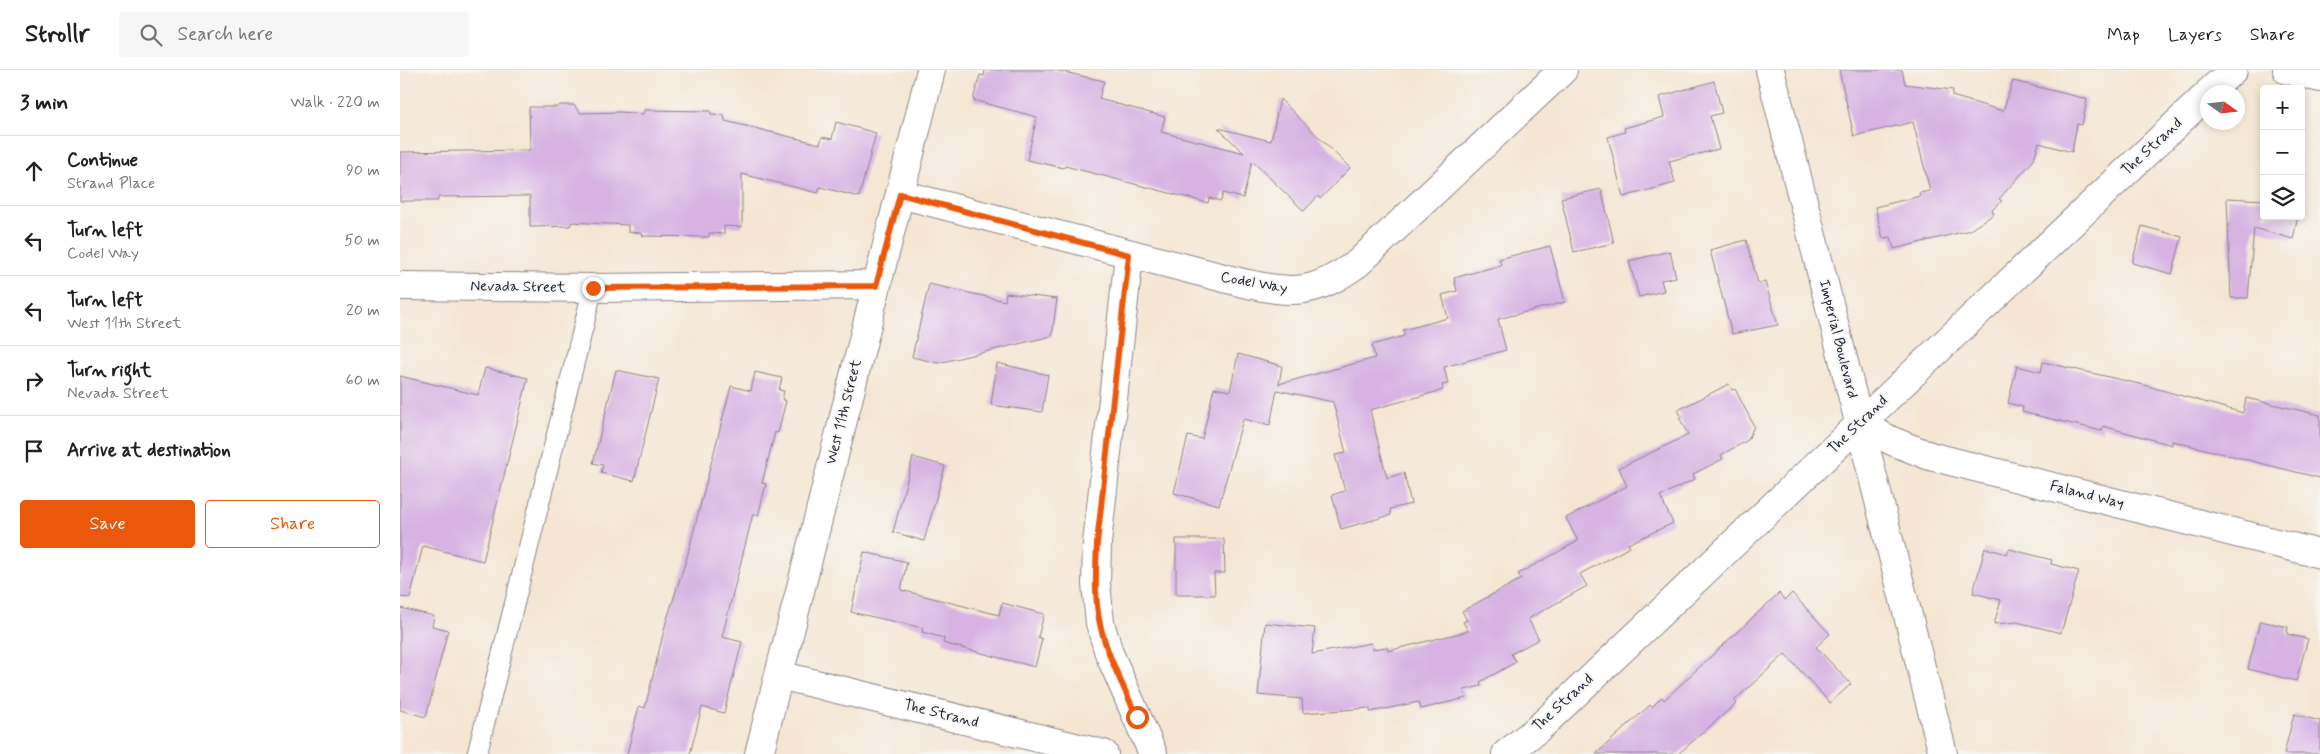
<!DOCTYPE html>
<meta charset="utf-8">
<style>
body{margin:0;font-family:Mynerve,sans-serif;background:#f6f6f6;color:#202124}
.controls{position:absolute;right:15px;top:15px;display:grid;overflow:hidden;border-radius:5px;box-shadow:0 2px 8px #0003}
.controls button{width:45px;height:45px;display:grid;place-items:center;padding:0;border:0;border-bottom:1px solid #e0e0e0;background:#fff;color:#202124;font:25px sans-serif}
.compass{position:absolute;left:1800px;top:15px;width:45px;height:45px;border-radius:50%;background:#fff;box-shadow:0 2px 8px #0003;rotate:104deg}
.stop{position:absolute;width:15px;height:15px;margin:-11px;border:4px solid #ea580c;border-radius:50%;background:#fff}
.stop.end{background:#ea580c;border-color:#fff;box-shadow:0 1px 5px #0008}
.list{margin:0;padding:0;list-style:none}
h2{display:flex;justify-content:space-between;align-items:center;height:65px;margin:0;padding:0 20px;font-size:21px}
h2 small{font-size:16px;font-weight:400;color:#757577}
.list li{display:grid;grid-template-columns:32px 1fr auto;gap:15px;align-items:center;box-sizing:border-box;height:70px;padding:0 20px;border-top:1px solid #e0e0e0}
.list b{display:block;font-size:19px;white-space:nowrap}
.list p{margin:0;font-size:16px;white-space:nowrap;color:#757577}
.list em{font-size:16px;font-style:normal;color:#757577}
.actions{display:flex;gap:10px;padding:15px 20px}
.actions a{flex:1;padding:11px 0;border:1px solid #ea580c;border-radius:5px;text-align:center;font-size:18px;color:#ea580c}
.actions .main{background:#ea580c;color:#fff}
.icon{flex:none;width:28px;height:28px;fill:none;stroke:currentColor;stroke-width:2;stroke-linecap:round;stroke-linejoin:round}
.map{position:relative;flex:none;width:1920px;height:684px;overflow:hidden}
header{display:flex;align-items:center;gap:30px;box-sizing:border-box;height:70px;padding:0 25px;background:#fff;border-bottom:1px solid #e0e0e0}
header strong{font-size:24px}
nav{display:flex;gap:28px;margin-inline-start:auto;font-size:18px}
.search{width:350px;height:45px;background:#f6f6f6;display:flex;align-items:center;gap:12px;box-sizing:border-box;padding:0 18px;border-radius:5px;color:#757577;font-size:19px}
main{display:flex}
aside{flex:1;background:#fff}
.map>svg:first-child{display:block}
.building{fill:#d7b2e3}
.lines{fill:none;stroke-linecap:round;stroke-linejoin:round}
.service-casing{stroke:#8b8487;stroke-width:21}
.minor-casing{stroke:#8b8487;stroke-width:30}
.service{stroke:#fff;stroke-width:19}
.minor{stroke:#fff;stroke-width:28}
.route{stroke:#ea580c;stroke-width:6}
.labels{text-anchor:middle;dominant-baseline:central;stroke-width:4;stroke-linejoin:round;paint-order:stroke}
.street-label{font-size:15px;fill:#22223b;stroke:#f6f6f2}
</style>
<header>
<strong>Strollr</strong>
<div class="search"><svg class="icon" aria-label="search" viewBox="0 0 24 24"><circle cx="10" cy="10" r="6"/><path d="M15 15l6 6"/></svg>Search here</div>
<nav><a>Map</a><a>Layers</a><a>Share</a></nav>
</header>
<main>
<aside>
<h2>3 min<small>Walk · 220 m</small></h2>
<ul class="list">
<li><svg class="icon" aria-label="ahead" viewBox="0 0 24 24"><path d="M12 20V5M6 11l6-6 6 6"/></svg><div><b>Continue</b><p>Strand Place</p></div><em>90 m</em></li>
<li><svg class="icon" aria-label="left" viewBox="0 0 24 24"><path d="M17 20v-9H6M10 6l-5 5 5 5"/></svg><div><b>Turn left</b><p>Codel Way</p></div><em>50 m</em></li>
<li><svg class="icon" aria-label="left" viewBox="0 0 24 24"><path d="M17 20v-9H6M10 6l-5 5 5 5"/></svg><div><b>Turn left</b><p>West 11th Street</p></div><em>20 m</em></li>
<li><svg class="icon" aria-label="right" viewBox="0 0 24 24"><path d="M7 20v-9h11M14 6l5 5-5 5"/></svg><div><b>Turn right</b><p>Nevada Street</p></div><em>60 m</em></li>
<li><svg class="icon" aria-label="arrive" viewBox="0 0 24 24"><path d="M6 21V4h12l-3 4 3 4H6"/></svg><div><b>Arrive at destination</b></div></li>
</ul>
<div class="actions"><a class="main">Save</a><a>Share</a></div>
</aside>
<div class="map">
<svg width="1920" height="684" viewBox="0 0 1920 684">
<rect width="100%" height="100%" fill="#f6f6f2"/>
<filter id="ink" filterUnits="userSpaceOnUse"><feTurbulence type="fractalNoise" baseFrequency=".02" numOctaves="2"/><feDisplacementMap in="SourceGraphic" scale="10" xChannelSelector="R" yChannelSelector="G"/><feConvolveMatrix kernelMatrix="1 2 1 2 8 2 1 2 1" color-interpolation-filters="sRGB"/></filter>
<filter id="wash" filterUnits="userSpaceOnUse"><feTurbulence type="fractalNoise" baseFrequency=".0096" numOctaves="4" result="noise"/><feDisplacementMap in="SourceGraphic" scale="20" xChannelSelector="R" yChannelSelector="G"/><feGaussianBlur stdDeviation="1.12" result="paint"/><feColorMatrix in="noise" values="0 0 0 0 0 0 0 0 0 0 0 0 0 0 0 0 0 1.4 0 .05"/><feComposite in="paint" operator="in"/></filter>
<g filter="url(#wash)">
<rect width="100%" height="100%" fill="#f4e6d3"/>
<g id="blocks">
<path class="building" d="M585 0H655L704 11 699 29 765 47 761 62 844 83 818 58 871 71 880 29 950 98 920 129 918 126 904 141 852 91 843 128 823 123 821 131 809 128 808 133 665 96 664 98 627 90 637 47 573 30 580 5 584 6Z
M1439 0H1502L1505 14 1553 20 1552 26 1603 41 1613 11 1687 29 1682 55 1677 54 1672 82 1639 73 1633 91 1599 129 1602 131 1592 140 1594 144 1570 160 1494 179 1491 167 1483 168 1475 137 1520 126 1519 123 1530 121 1513 52 1454 66Z
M1314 11 1322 43 1310 46 1319 79 1269 91 1275 113 1223 127 1208 67 1225 62 1224 58 1264 47 1259 27Z
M160 35H174L180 43 220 42 243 44 244 40 311 41V44L324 45 325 51 420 74 422 67 432 69 436 52 476 63 459 127 420 117 418 123 342 104V157L324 156V164L309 163V167L243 166 242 163 228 162V155L172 152 170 156 130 157V126L38 127V131H0V82L130 80 129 37H158Z
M1201 119 1214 173 1174 182 1161 128Z
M1827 128 1864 130V146H1898L1893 169 1854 158 1848 228H1831Z
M1742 156 1782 167 1772 204 1732 193Z
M1346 170 1358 213 1365 212 1378 255 1332 264 1310 180Z
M1150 176 1165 232 1098 249 1106 280 1044 297 1048 314 1042 315 1043 320 970 340 987 408 1004 403 1011 434 990 439 991 445 941 459 932 425 945 421 935 385 946 383 933 332 877 320 870 355 843 349 819 435 774 423 788 366 802 369 814 318 830 321 838 284 882 296 879 314 975 288 972 275 1004 266 1003 260 1048 248 1042 225 1057 221 1054 208 1101 195 1099 189Z
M1270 181 1276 207 1261 210 1264 221 1239 227 1229 191Z
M529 214 605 231 606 223 657 229 652 266 538 293 512 287Z
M1643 292 1744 315 1843 343 1846 328 1920 345V408L1772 371V375L1703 356 1702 361 1622 342 1623 337 1608 333 1617 296 1641 302Z
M597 293 648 305 642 342 591 335Z
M85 298 128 308 83 491 23 476 10 528 0 527V306L78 325Z
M216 300 259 309 234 411 201 403 203 395 193 393Z
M355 302 382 308 379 320 384 321 382 329 386 331 378 363 375 362 362 413 366 414 358 446 353 444 322 567 342 572 324 643 302 637 290 684H227L239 636 245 638 266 552 287 487 331 316 351 321Z
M1329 314 1332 320 1335 319 1354 356 1348 370 1321 385 1323 389 1293 404 1295 409 1260 426 1273 453 1228 474 1230 477 1180 504 1187 516 1128 549 1139 569 1111 584 1116 592 1080 612 1081 616 1064 620 1066 628 1021 639 1019 632 970 642V638L903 643 902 629 858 625 865 553 915 558 912 584 971 573 972 579 987 577 988 581 1068 561 1063 552 1067 550 1062 541 1121 509 1118 504 1178 471 1166 448 1227 416 1219 398 1288 365 1279 347H1282L1278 340Z
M513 387 545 396 524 471 493 462Z
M776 469H824L825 503H814L815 525H776Z
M1585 478 1607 484 1609 479 1652 490 1651 494 1679 501 1661 563 1617 552 1594 554 1601 530 1573 523Z
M464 482 507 492 501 520 599 545 602 533 644 544 638 567 642 569 635 597 543 573 544 568 522 562 523 558 451 542Z
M1379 523 1385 530 1392 523 1430 564 1416 577 1451 614 1430 633 1385 584 1334 631 1337 633 1278 684H1196L1250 635 1252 637 1262 627 1264 630Z
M0 538 34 546 32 556 48 560 26 647 0 640Z
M1860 551 1888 557 1887 564 1908 569 1896 611 1848 599Z
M1894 644 1920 651V684H1884Z"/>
</g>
</g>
<g filter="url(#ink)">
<use href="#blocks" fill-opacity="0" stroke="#8b8487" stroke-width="1"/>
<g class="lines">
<defs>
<path id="service" d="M77 684 193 218"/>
<path id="minor" d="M1370 0 1543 684
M1887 0 1920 8
M1809 22 1833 0
M500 124 843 213C895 224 913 225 958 193L1163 0
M729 185 697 473 696 514 700 553 709 583 753 684
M0 216 193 218 476 215
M1460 354 1492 371 1530 386 1920 484
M379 605 704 684
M359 684 531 0
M1106 684 1140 657 1808 24"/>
</defs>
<use href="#service" class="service-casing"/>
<use href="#minor" class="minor-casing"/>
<use href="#service" class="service"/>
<use href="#minor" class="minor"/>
</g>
</g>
<g class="lines" filter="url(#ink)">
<path class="route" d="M193 218 476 216 500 124 729 185 697 473C696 499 694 528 700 554 707 586 724 617 737 647"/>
</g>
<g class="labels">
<g class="street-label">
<text transform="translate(1752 77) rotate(-43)">The Strand</text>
<text transform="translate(854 213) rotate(10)">Codel Way</text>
<text transform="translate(118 217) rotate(1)">Nevada Street</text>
<text transform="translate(1438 269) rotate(76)">Imperial Boulevard</text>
<text transform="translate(444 342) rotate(-76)">West 11th Street</text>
<text transform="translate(1458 355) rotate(-44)">The Strand</text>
<text transform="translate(1687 425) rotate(14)">Faland Way</text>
<text transform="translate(1163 633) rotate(-43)">The Strand</text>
<text transform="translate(541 644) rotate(14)">The Strand</text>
</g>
</g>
</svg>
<div class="controls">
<button>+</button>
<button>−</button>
<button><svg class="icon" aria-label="layers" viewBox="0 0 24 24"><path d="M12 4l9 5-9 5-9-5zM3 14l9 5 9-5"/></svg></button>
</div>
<svg class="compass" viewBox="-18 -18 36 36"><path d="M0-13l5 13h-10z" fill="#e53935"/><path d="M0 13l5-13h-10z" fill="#757577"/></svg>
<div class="stop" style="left:737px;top:647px"></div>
<div class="stop end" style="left:193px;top:218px"></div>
</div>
</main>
